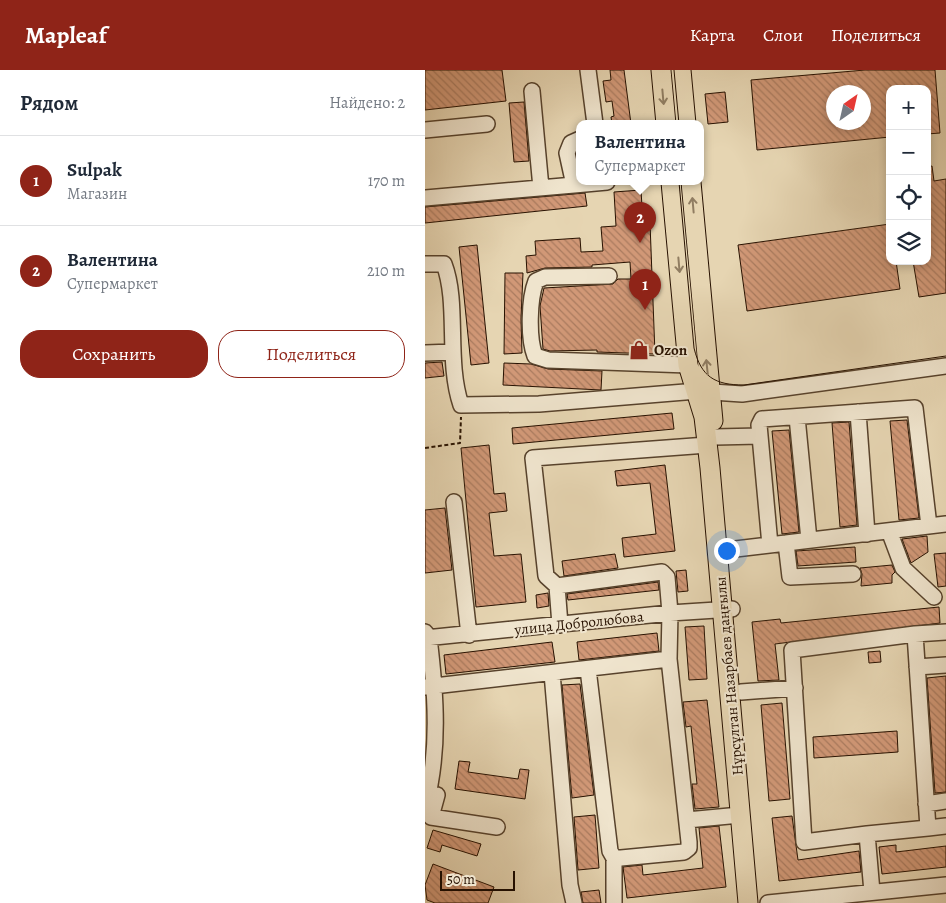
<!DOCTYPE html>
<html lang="ru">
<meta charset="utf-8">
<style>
body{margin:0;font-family:Alegreya,serif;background:#f6f6f7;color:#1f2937}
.controls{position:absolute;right:15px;top:15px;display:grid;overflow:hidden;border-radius:10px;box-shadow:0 2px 8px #0003}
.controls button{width:45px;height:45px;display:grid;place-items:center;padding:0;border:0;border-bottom:1px solid #e0e1e3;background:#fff;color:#1f2937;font:25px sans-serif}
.compass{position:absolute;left:401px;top:15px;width:45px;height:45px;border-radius:50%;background:#fff;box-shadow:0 2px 8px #0003;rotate:34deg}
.scale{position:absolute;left:15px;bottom:12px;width:75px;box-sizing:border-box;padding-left:5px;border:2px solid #271100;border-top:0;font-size:14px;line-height:18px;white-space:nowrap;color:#271100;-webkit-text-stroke:4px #efe4cd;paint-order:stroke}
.you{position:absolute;left:301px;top:480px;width:18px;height:18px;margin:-12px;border:4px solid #fff;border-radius:50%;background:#1a73e8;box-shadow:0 0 0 8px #1a73e833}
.badge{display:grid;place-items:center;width:32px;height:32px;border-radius:50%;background:#8f2418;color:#fff;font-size:16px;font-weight:700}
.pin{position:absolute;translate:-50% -41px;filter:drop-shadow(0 1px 2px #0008)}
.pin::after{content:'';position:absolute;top:26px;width:18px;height:15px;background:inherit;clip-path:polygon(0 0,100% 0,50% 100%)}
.popup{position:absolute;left:151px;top:50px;width:128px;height:65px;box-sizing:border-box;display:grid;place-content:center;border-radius:10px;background:#fff;filter:drop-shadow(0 1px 4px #0005);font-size:16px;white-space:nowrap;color:#747a83}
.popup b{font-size:19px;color:#1f2937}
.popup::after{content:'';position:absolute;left:50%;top:100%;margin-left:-10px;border:10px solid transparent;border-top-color:#fff}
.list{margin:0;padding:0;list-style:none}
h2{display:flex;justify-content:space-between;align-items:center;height:65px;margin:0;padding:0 20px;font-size:21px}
h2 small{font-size:16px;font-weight:400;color:#747a83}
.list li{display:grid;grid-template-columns:32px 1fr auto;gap:15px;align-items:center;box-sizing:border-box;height:90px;padding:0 20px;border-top:1px solid #e0e1e3}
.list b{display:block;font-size:19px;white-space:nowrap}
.list p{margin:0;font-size:16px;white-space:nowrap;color:#747a83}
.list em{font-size:16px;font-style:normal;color:#747a83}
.actions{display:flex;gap:10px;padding:15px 20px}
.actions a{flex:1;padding:11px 0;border:1px solid #8f2418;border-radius:20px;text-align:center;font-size:18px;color:#8f2418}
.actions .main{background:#8f2418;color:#fff}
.icon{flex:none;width:28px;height:28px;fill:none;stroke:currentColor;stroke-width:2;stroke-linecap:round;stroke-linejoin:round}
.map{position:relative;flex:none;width:521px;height:833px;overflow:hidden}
header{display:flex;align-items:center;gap:30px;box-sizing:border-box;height:70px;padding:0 25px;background:#8f2418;color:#fff}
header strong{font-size:24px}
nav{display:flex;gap:28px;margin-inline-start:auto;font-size:18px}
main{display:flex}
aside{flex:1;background:#fff}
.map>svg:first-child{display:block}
.building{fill:url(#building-back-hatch);stroke:#271100;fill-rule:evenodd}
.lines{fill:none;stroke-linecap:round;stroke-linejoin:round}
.minor-casing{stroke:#57422c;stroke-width:18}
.major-casing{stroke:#271100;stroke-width:21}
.path{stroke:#271100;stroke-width:2;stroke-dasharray:4 2.5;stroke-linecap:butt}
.minor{stroke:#efe4cd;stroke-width:15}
.major{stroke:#e6d5b2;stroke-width:19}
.tram{stroke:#271100;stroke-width:1}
.oneway{stroke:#907d62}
.labels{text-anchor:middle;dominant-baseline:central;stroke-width:4;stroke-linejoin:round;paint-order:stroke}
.poi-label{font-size:15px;font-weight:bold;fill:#271100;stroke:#efe4cd;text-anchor:start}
.street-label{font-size:15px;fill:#271100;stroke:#efe4cd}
</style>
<header>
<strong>Mapleaf</strong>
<nav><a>Карта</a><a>Слои</a><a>Поделиться</a></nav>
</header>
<main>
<aside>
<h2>Рядом<small>Найдено: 2</small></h2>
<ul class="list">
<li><span class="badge">1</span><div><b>Sulpak</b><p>Магазин</p></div><em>170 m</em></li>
<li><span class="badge">2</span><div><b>Валентина</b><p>Супермаркет</p></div><em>210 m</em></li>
</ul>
<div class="actions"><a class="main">Сохранить</a><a>Поделиться</a></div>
</aside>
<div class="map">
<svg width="521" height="833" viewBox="0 0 521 833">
<defs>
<pattern id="building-back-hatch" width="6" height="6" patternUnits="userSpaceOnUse" patternTransform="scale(1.25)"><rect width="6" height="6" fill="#d19877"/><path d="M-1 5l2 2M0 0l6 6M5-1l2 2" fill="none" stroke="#aa7b5f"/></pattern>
</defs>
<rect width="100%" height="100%" fill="#e6d5b2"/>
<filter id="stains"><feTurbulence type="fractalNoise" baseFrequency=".004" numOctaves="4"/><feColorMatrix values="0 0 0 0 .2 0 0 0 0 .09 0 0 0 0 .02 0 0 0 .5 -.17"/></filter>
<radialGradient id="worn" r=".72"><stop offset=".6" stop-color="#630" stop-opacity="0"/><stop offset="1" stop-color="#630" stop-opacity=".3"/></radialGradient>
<path class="building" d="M0 0H77L81 31 0 40Z
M185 0H199L206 54H187L186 47 189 46 187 31 181 32 178 11 186 10Z
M440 0H510L515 63 502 64V19H465V67L332 80 326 10ZM408 22H438V52H408Z
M300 22 303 52 283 54 280 24Z
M99 32 104 91 89 92 84 33Z
M507 96 509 111 521 109V223L494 227 488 191H502V97Z
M216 120 218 154 225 153 230 284 172 282V280L125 281 118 279 115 236 119 218 188 214 193 209H206L205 192 167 195V197L120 198 102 203 101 186 111 185 110 171 155 168 156 182 178 181 176 157 191 156 189 122Z
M160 123 162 136 0 153V137Z
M465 154V191H471L475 219 322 241 313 175Z
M52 175 64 293 46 295 34 177Z
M80 203H98L96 249 97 283 79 284Z
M17 292 19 306 0 308V293Z
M79 293 106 294 123 299 177 301 176 320 78 315Z
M247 343 249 359 88 374 87 358Z
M482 350 494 448 474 450 465 351Z
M424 352 432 455 415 457 407 353Z
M364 360 374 462 357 464 347 361Z
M64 375 69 424 80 423 82 441 64 443 69 486 96 484 101 532 51 537 36 378Z
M240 395 250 481 199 487 197 468 231 464 225 413 192 416 190 401Z
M20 438 27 500 0 503V440Z
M502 466 503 482 486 493 477 469Z
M430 477 431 492 373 496 371 481Z
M521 483V516L513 517 509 484Z
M190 484 193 498 139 506 137 491Z
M467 495 470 502 467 505V513L436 516 437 504 435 498Z
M261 500 263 521 253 522 251 501Z
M233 512 234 520 143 530 142 524Z
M123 523 124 536 112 538 111 525Z
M514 537 515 553 350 574 354 610 333 611 327 552 355 549 356 553Z
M279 556 282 609 264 610 260 557Z
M232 563 234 581 154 590 152 572Z
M127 572 130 592 21 604 19 585Z
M455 581 456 592 444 593 443 582Z
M521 606V722L510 723 502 608Z
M155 614 169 725 147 728 137 615Z
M282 630 294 737 270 739 267 714H272L266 656 261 657 258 632Z
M357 633 365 729 344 731 336 635Z
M472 661 473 682 389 688 388 667Z
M34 691 45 692 43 702 93 709 95 699 104 700 100 729 30 719Z
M170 745 174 798 153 800 149 747Z
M367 746 373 790 434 781 436 802 354 811 347 748Z
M294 756 301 817 202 828 198 797 217 795 218 805 278 798 274 758Z
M8 760 56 774 52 786 17 775 15 782 2 778Z
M471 775V782L521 776V797L457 804 454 777Z
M8 794 69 817 63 833H10L2 830 0 815Z
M174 820 176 833H158L156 822Z"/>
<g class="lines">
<defs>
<path id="minor" d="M163 0 170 54
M107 21 116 118
M0 60 62 54
M149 115 182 112
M0 128 149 115 142 83 146 73 155 69
M0 194H19C34 233 21 291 36 335L114 334 272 321 317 324 521 296
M184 206 120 207 111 211C104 229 103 268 110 286L123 290 263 295
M0 283 28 282
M433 342 442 464
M372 347 384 470
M290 367 335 366
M29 432 44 565
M466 466 478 498 509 527
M361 473 365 507 428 504
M345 475 334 355 337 349 490 338 504 456
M302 480 521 454
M132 516 135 555
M0 562 4 568C11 625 15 681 0 737
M0 568 245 543 307 539
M492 597 521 595
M163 599 185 781 189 788H196L259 782 264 778V772L244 589
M127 603 145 815 149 833
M0 617 244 589 245 543 242 507 237 502 132 516 121 506 108 388 282 375
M316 622 370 618
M12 725 6 747 72 757
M501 734 521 731
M262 750 315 745
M503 758 521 756
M442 764 379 772 367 580 490 564
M189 788V833
M447 822 442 764 503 758 490 564 521 562
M343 833 521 815"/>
<path id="major" d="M236 0 241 54
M256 0 261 54
M246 112 263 295 279 347 285 398 323 833
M266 112 288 351"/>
</defs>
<use href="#minor" class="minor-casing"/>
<use href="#major" class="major-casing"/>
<path class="path" d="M0 378 35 373 36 347"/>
<use href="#minor" class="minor"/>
<use href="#major" class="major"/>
<path class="tram" d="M249 0 254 54
M254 112 269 278C276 307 290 315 319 315L521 286"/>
</g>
<defs><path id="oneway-shaft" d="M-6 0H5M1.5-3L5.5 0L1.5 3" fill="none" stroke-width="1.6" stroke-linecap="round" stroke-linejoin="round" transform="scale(1.25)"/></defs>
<g class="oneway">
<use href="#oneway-shaft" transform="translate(238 27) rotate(85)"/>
<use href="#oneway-shaft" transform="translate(268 135) rotate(-95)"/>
<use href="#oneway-shaft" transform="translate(254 195) rotate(85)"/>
<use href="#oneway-shaft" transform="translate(282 297) rotate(-96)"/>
</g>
<defs>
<symbol id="shop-bare" viewBox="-9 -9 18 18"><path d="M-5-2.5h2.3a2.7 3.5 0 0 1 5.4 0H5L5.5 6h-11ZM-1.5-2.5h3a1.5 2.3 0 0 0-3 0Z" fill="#8f2418" stroke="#efe4cd" stroke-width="2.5" paint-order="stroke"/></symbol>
</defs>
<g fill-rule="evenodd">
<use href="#shop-bare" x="200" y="266" width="28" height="28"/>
</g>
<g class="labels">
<g class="poi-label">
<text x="229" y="280">Ozon</text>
</g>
<g class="street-label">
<text transform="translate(154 553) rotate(-6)">улица Добролюбова</text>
<text transform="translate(304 606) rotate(-95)">Нұрсұлтан Назарбаев даңғылы</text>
</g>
</g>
<rect width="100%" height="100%" filter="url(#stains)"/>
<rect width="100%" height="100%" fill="url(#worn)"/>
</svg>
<div class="controls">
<button>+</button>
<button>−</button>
<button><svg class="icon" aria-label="locate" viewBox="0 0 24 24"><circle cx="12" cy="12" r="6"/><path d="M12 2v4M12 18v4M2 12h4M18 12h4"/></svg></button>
<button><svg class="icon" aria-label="layers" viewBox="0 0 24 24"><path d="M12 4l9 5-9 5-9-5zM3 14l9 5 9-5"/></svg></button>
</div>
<svg class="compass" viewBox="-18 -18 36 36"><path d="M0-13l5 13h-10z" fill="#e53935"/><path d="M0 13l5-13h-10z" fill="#747a83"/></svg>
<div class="scale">50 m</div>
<div class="you"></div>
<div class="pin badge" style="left:220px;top:240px">1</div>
<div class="pin badge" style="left:215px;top:173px">2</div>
<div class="popup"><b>Валентина</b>Супермаркет</div>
</div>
</main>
